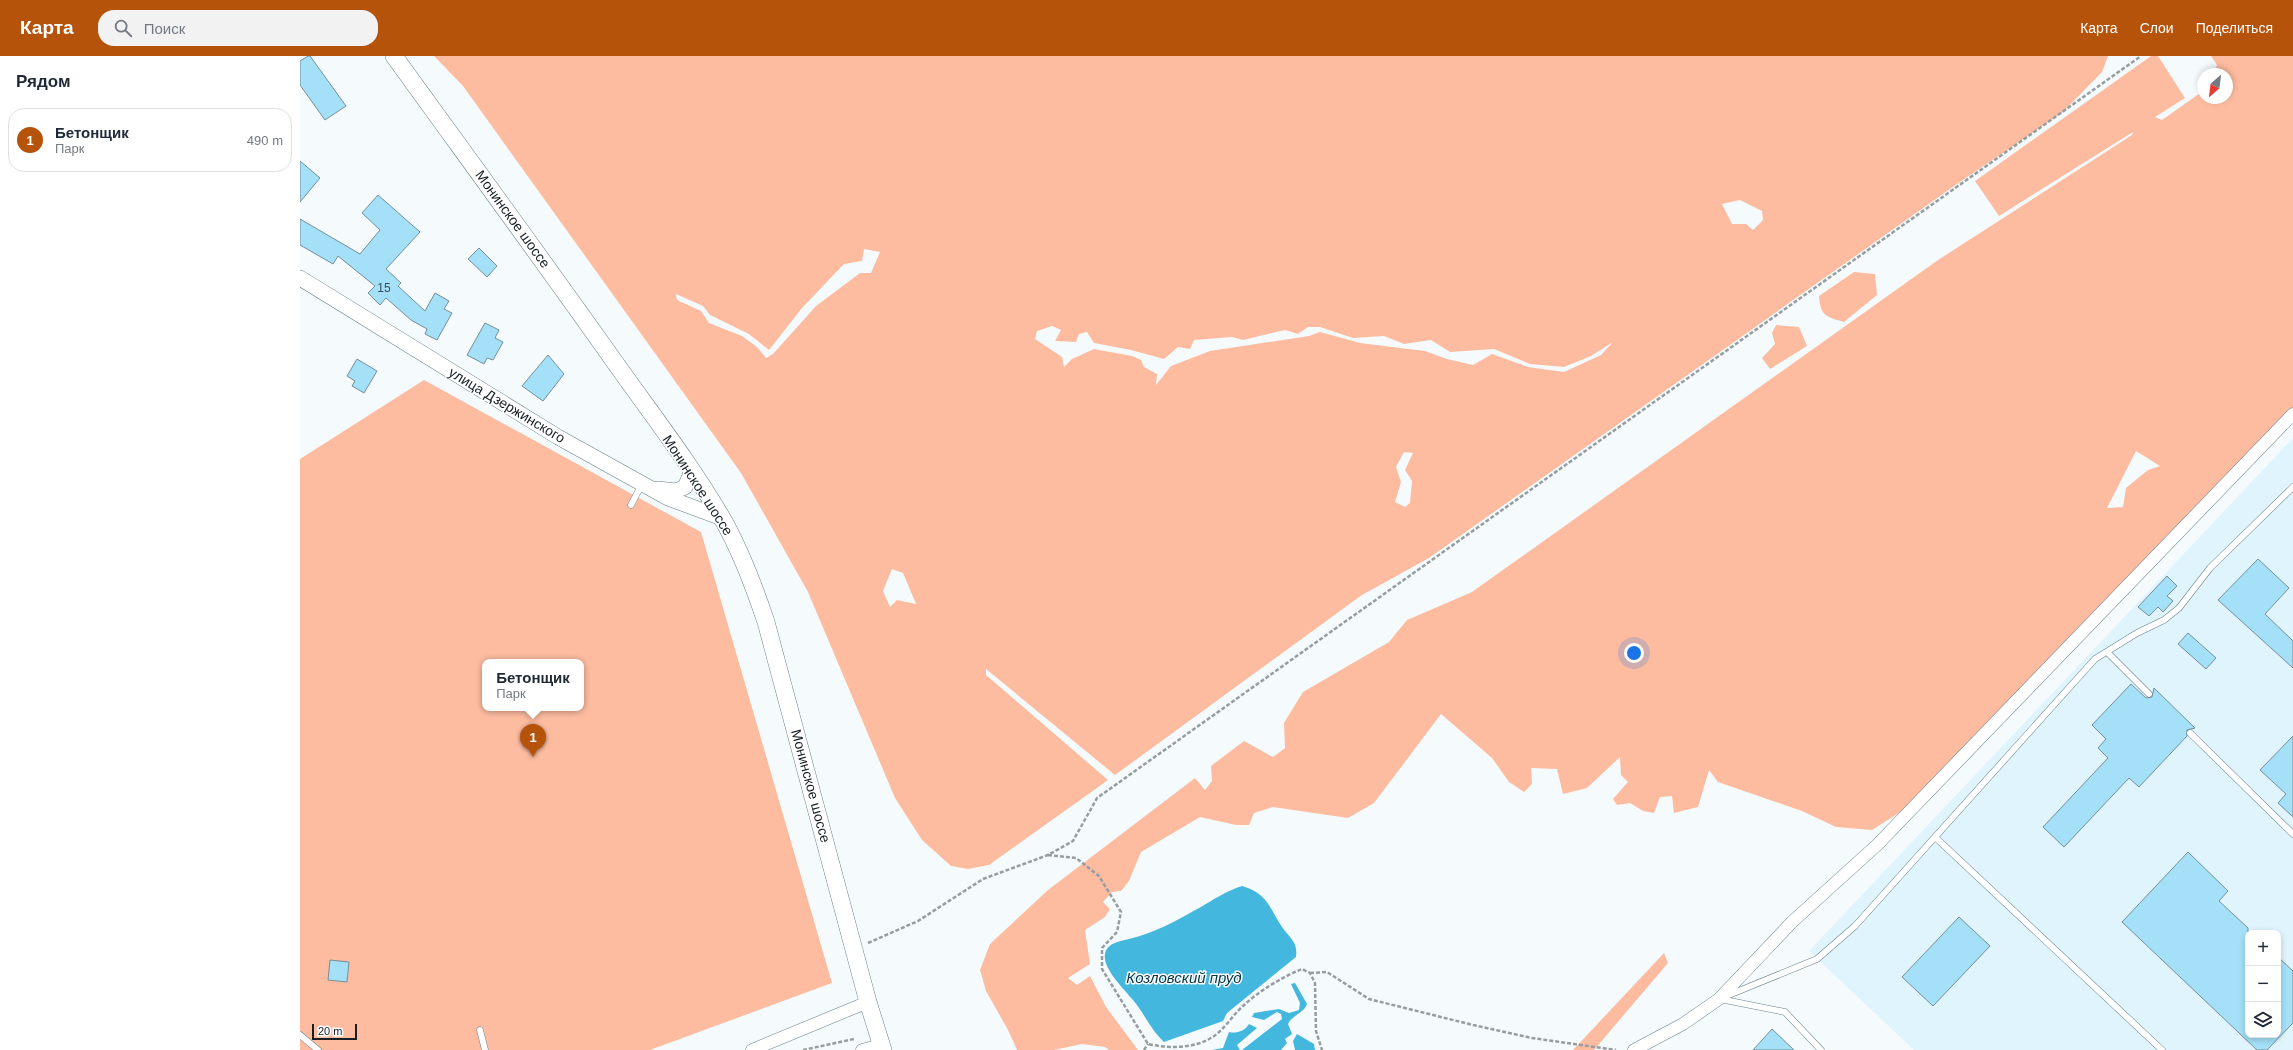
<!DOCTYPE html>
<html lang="ru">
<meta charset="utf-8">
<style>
body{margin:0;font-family:Helvetica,sans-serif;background:#f2f2f3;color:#1f2937}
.controls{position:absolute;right:12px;bottom:12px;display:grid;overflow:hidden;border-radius:8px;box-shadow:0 2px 6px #0003}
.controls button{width:36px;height:36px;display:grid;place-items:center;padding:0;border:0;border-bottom:1px solid #e0e1e3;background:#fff;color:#1f2937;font:20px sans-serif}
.compass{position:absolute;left:1897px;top:12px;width:36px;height:36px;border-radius:50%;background:#fff;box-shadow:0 2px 6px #0003;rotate:208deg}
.scale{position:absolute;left:12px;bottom:10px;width:45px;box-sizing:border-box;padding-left:4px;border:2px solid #151f24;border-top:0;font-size:11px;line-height:14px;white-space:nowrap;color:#151f24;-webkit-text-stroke:3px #fff;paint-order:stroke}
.you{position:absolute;left:1334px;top:597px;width:14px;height:14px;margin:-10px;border:3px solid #fff;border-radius:50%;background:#1a73e8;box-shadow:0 0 0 6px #1a73e833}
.badge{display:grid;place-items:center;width:26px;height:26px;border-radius:50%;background:#b45309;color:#fff;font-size:13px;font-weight:700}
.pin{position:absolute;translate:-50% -33px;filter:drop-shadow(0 1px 2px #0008)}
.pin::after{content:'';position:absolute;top:21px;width:14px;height:12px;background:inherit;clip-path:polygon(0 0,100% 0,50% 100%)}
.popup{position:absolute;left:182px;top:603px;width:102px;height:52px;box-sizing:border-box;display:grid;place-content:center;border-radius:8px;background:#fff;filter:drop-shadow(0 1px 3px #0005);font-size:13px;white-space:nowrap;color:#747a83}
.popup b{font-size:15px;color:#1f2937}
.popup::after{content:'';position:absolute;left:50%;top:100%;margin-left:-8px;border:8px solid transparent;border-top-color:#fff}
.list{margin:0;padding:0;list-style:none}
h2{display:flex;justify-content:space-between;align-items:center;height:52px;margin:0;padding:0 16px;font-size:17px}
h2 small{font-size:13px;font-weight:400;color:#747a83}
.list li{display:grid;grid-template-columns:26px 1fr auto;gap:12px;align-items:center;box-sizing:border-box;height:64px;margin:0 8px 8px;padding:0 8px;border:1px solid #e0e1e3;border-radius:16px}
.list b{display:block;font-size:15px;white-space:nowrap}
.list p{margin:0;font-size:13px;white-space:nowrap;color:#747a83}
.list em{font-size:13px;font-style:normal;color:#747a83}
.icon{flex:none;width:22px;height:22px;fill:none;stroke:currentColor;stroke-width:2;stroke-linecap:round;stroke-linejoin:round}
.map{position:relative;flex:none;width:1993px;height:994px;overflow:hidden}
header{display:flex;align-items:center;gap:24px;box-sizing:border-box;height:56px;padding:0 20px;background:#b45309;color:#fff}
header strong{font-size:19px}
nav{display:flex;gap:22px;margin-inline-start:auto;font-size:14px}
.search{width:280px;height:36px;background:#f2f2f3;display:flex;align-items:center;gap:10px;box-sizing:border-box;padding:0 14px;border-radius:16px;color:#747a83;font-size:15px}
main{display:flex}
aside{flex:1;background:#fff}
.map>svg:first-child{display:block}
.built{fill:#dff4fd;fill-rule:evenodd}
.green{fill:#fdbca0;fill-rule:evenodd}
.water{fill:#44b7de}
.building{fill:#a4e0f8;stroke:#758e99}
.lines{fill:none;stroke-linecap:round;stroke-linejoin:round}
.service-casing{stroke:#67808b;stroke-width:7}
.minor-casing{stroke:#67808b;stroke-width:13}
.tertiary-casing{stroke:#67808b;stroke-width:16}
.secondary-casing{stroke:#67808b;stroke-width:18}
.path{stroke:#969da1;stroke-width:2.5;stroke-dasharray:4 2;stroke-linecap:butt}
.service{stroke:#fff;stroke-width:6}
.minor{stroke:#fff;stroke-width:12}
.tertiary{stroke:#fff;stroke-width:15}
.secondary{stroke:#fff;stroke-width:17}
.labels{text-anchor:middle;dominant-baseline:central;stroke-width:3;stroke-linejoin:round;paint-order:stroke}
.number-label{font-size:12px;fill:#394f59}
.street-label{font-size:14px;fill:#151f24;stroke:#fff}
.water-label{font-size:15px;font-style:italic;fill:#003545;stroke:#fff}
</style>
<header>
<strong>Карта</strong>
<div class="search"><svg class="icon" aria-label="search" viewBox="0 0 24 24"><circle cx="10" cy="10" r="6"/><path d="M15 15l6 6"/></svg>Поиск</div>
<nav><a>Карта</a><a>Слои</a><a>Поделиться</a></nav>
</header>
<main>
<aside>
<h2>Рядом<small></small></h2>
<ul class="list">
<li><span class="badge">1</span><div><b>Бетонщик</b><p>Парк</p></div><em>490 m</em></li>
</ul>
</aside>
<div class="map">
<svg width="1993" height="994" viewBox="0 0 1993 994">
<rect width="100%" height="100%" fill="#f5fbfd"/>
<path class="built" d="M1993 382V994H1614L1509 895ZM1948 877H1978V979H1948Z"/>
<path class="green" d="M134 0H1808L1802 16 1763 56 1657 128 1129 502 1062 539 815 719 686 613V619L808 724 689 809 668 813 651 810 622 784 595 742 508 536 441 417 163 30ZM1440 144 1462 155 1463 164 1453 174 1446 168H1432L1422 148ZM564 193 580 196 571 217H560L516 250 473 298 466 302 457 291 442 280 409 267 401 255 377 244 376 238 403 250 410 259 449 278 469 294 502 252 544 208 562 205ZM752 270 761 274 755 285 776 286 779 278 787 276 794 287 831 294 864 303 878 291 890 293 894 284 932 281 943 284 985 274 998 278 1008 271H1020L1053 282 1084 280 1104 288 1131 284 1150 296 1194 293 1230 308 1264 311 1291 300 1313 286 1301 299 1264 316 1228 311 1192 298 1173 309 1147 303 1125 295 1060 287 1020 276 1009 280 910 295 871 310 856 329 857 318 844 311 841 304 832 300 794 293 772 303 764 311 762 301 735 283 737 275ZM1104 396 1113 397 1105 414 1112 425 1110 447 1105 451 1095 446 1101 426 1096 411ZM592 513 603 517 616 548 597 544 590 551 583 535Z
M1851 0H1858L1885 42 1855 61 1862 64 1903 35V42H1927V18H1913L1917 9 1911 0H1993V354L1613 748 1572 774 1536 771 1502 755 1418 726 1409 714 1398 751 1374 757 1372 740 1360 741 1354 757 1343 755 1330 747 1317 749 1313 743 1328 726 1321 719 1320 701 1287 732 1263 738 1257 713 1231 712 1232 728 1224 736 1209 726 1192 702 1141 658 1074 747 1048 762 973 751 954 757 949 769H936L900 761 841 796 829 825 821 835 812 836 803 846 810 853 805 861 785 874 790 908 768 922 777 929 790 920 806 951 838 994H809L805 991 782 988 754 994H717L708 974 686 935 680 914 690 888 748 834 895 722 905 734 912 725 911 710 944 685 973 701 985 692 984 667 1003 636 1089 586 1107 564 1172 536 1638 204 1832 79 1833 76 1699 160 1675 125ZM1836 395 1860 410 1848 414 1826 432 1823 451 1807 452Z
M1554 216 1575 218 1577 239 1544 266C1527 261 1520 260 1519 240Z
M1476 269 1499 271 1507 290 1470 313 1462 302 1475 288 1472 277Z
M124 324 401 476 532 927 350 994H0V403ZM185 606H281V652H185Z
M1364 897 1368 907 1294 994H1273Z"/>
<path class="water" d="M942 830C967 837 969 851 982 871 990 882 998 886 996 901L927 957 923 965 864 986C851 974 844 957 833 944 825 934 802 912 805 898 807 887 820 885 829 883 854 877 876 865 899 852 913 844 926 835 942 830Z
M995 927 1007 948C1003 958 992 959 988 968L992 978 985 983 987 987 981 994H942L982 963 981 958 977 956 964 964 952 961 954 957 979 953 989 957 999 954 1000 947 991 928Z
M949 968 957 972 937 989 940 994H912L923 992 929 976C936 978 945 975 949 968Z
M997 978 1014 988 1015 994H995L993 985Z"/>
<path class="building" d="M8 0H10L46 50 25 64 0 29V5Z
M0 105 20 122 0 146Z
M78 139 120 176 86 213 101 227 98 230 125 255 135 237 149 245 144 253 152 257 137 284 125 278 127 273 111 264 86 242 80 249 68 237 75 230 38 200 33 208 0 189V163L60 198 80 174 62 157Z
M179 192 197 210 187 221 168 203Z
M185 267 199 274 195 282 203 286 193 304 187 302 184 308 167 299Z
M248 299 264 318 243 345 222 330Z
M57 303 77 315 64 337 52 330 55 325 47 320Z
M1958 503 1989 532 1965 558 1993 585V612L1918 544Z
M1867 520 1877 530 1867 540 1873 545 1863 556 1858 551 1849 560 1838 551Z
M1888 577 1916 602 1906 613 1878 588Z
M1831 628 1846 642 1852 641 1854 632 1895 672 1887 674V680L1839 731 1829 722 1764 791 1743 771 1808 702 1798 692 1806 683 1792 669Z
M1993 680V761L1978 747 1986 738 1960 714Z
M1888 796 1928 835 1919 845 1948 872V979H1978V901L1993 915V967L1967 994H1957L1822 866Z
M1659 861 1690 890 1633 950 1602 921Z
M30 904 49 906 47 926 28 924Z
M1472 973 1494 994H1453Z"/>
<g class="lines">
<defs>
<path id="service" d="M331 449 342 428
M1807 596 1849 638
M1890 677 1993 778
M1635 781 1862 994
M1424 941 1517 903 1555 870 1795 603 1837 577 1864 564 1879 552 1910 512 1993 431
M1420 943 1485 956 1521 994
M180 974 185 994
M0 979 18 994"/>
<path id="minor" d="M452 994 568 946
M562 994 581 989
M1334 994 1383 968 1419 943 1492 866 1577 789 1993 358"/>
<path id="tertiary" d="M0 222 258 381 368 442 422 462
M358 433 376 435 385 431 392 416"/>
<path id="secondary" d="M94 0C167 101 241 202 314 305 350 356 390 407 422 462 441 495 454 530 466 566L568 946 583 994"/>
</defs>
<use href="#service" class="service-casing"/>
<use href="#minor" class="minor-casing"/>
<use href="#tertiary" class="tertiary-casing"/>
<use href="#secondary" class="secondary-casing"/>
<path class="path" d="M748 799 776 802 799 820 821 856 817 876 802 892V913L848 988C871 993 899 993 918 977 927 969 934 958 943 950 959 935 982 921 1002 913L1010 917 1015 927 1016 975 1022 994
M568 887 618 865 683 823 748 799 773 785 797 742 1841 0
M1010 917 1027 916 1069 943 1173 969 1232 982 1316 994
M503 994 554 983
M844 994 848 988"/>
<use href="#service" class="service"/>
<use href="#minor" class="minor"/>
<use href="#tertiary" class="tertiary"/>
<use href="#secondary" class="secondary"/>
</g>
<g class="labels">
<g class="number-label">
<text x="84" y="232">15</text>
</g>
<g class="street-label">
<text transform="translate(213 163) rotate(54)">Монинское шоссе</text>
<text transform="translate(207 349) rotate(31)">улица Дзержинского</text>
<text transform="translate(398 429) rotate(57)">Монинское шоссе</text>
<text transform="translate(511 730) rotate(75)">Монинское шоссе</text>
</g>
<g class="water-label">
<text x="884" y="921">Козловский пруд</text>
</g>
</g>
</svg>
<div class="controls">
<button>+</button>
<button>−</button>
<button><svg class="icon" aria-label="layers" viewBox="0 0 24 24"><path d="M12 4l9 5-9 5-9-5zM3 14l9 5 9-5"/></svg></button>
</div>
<svg class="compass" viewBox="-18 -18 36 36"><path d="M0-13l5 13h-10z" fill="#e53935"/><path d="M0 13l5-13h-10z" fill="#747a83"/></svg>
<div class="scale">20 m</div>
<div class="you"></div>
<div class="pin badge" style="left:233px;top:701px">1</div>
<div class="popup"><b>Бетонщик</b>Парк</div>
</div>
</main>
